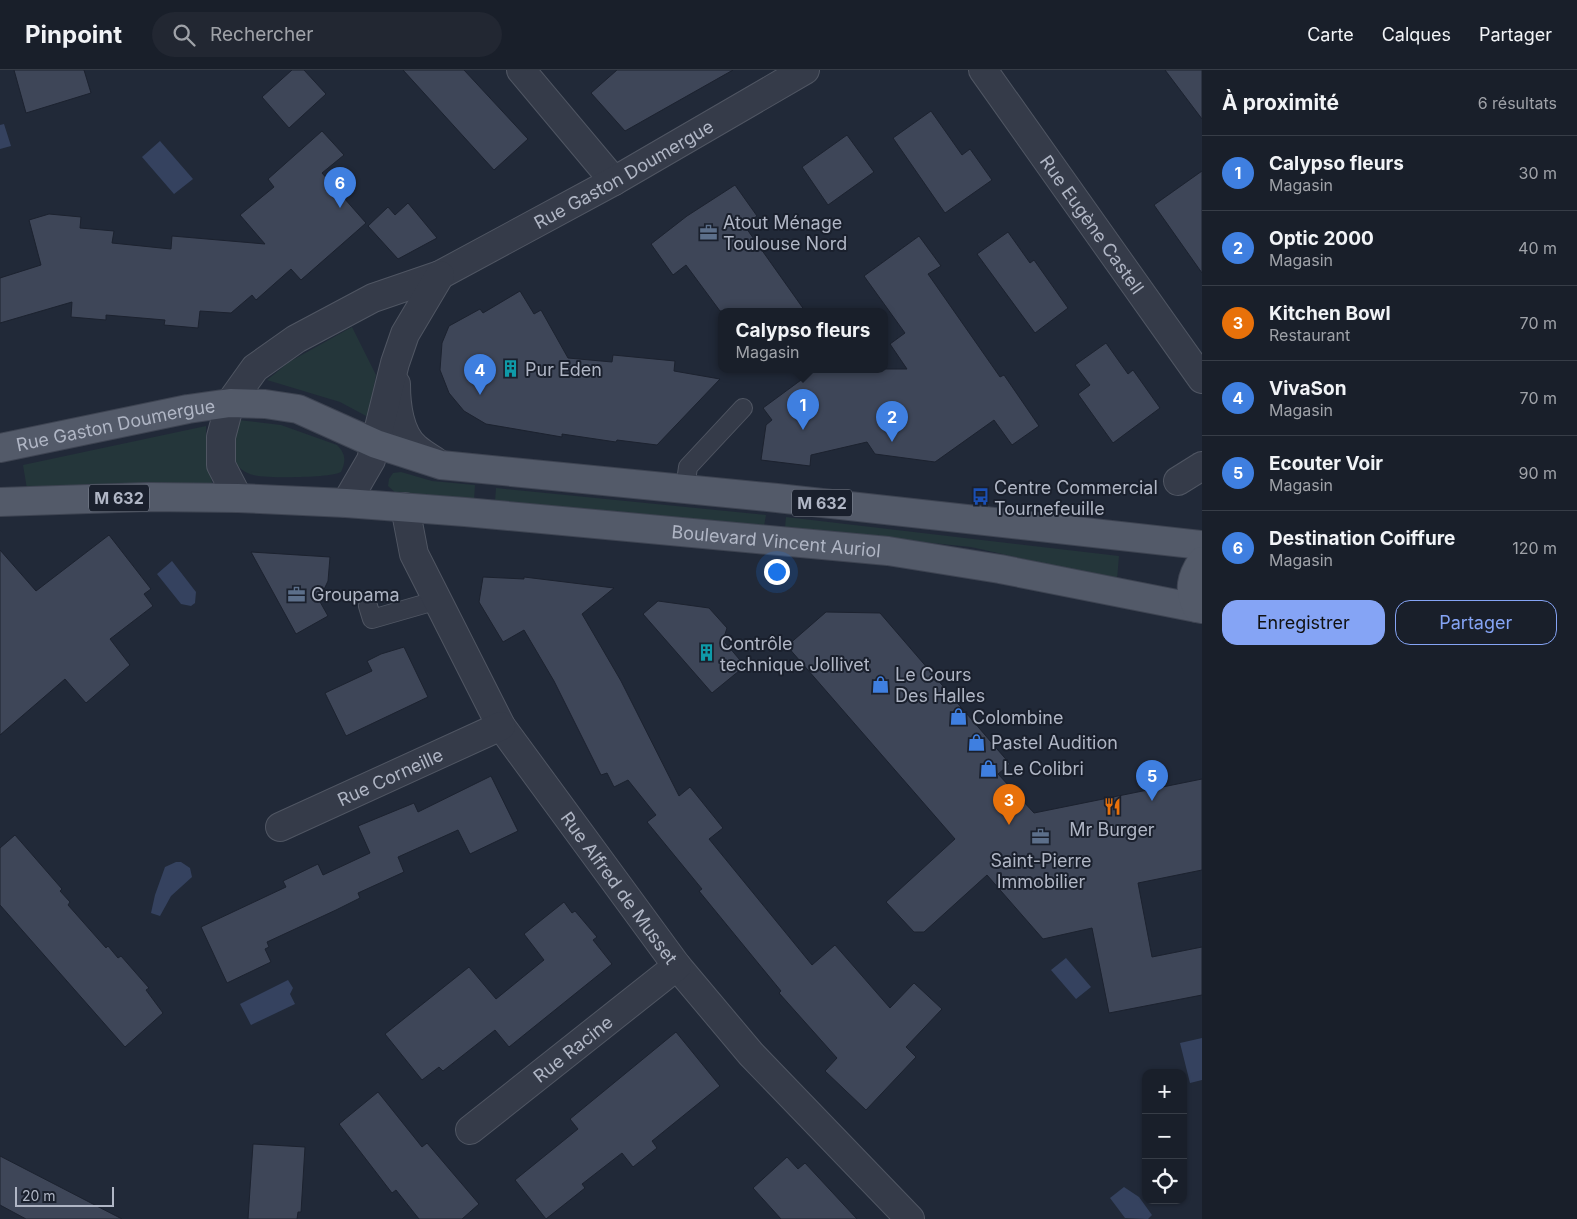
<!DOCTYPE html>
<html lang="fr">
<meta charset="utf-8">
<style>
body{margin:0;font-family:Inter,sans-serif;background:#222732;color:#f1f3f6}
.controls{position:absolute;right:15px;bottom:15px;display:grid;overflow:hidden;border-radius:10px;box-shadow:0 1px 4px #0004}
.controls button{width:45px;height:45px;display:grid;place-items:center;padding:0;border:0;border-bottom:1px solid #373d47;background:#191f2a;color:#f1f3f6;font:25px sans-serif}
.scale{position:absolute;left:15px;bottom:12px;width:99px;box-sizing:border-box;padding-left:5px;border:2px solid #b0b6c5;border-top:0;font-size:14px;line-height:18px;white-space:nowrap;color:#b0b6c5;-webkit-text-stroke:4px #1a202d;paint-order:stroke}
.you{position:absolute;left:776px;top:501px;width:18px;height:18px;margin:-12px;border:4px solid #fff;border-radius:50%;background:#1a73e8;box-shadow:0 0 0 8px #1a73e833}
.badge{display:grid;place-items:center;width:32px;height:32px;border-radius:50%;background:#85a4f5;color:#fff;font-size:16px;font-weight:700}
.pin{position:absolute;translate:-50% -41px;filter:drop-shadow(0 1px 2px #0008)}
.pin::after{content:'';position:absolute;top:26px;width:18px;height:15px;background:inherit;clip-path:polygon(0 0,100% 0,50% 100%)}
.popup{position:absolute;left:718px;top:238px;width:170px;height:65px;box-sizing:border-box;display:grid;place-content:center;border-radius:10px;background:#191f2a;filter:drop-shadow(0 1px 4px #0005);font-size:16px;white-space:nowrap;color:#9fa2a8}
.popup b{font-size:19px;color:#f1f3f6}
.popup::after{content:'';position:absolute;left:50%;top:100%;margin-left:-10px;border:10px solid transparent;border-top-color:#191f2a}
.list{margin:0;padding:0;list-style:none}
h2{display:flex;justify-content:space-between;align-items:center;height:65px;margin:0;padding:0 20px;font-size:21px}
h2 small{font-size:16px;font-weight:400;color:#9fa2a8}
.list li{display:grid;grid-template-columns:32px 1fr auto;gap:15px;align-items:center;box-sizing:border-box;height:75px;padding:0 20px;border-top:1px solid #373d47}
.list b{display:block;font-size:19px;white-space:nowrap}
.list p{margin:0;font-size:16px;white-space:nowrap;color:#9fa2a8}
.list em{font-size:16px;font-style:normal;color:#9fa2a8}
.actions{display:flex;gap:10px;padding:15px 20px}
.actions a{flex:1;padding:11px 0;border:1px solid #85a4f5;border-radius:15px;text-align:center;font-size:18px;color:#85a4f5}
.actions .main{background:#85a4f5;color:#111}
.icon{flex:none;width:28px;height:28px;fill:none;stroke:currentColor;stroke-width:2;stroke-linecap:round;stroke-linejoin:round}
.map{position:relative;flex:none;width:1202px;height:1149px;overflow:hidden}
header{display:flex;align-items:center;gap:30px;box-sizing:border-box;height:70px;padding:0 25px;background:#191f2a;border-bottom:1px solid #373d47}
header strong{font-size:24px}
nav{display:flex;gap:28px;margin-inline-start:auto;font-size:18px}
.search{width:350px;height:45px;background:#222732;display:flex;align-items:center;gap:12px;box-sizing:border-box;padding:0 18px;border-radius:28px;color:#9fa2a8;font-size:19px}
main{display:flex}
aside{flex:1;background:#191f2a}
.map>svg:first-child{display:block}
.green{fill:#24363a}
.water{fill:#35425f}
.building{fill:#3e4658;stroke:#1c222f}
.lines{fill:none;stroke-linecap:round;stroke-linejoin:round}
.service-casing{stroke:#505663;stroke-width:20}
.minor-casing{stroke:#505663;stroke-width:30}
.tertiary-casing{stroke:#505663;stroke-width:30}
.primary-casing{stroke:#3e4452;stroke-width:30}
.service{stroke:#353b49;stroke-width:18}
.minor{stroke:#353b49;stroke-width:28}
.tertiary{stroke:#353b49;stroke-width:28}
.primary{stroke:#535a69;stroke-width:28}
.labels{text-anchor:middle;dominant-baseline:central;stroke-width:4;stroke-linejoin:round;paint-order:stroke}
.shield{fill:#1a202d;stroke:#838997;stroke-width:1}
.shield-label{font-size:16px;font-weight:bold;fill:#b0b6c5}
.street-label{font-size:18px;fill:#b0b6c5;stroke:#1a202d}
.poi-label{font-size:18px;fill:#b0b6c5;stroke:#1a202d;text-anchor:start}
</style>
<header>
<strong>Pinpoint</strong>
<div class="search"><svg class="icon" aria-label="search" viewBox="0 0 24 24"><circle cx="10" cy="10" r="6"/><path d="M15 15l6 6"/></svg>Rechercher</div>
<nav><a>Carte</a><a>Calques</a><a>Partager</a></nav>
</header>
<main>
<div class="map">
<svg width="1202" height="1149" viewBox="0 0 1202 1149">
<rect width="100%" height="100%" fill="#212938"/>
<path class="green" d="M352 257 376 305 368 347 340 332 267 310 289 292Z
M238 350 281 355 337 375C346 384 346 391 341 402 331 408 261 409 250 404 247 403 242 400 240 398 228 386 234 365 238 350Z
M206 356V386L213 417 27 419 23 395Z
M401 402 432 411 475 415 474 430 397 424 388 416 389 409 393 403Z
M496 418 766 445 764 456 495 432Z
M786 447 1119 486 1117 510 971 477 785 458Z"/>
<path class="water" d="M4 54 11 76 0 79V55Z
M160 71 193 109 174 124 142 87Z
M172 491 196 522 195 533 191 536 181 534 157 504Z
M176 792H181L190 798 192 807 171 826 160 846 151 843 155 825 165 797Z
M1066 888 1091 917 1076 929 1051 900Z
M288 910 293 918 290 924 295 934 251 955 240 934Z
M1202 968V1010L1190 1013 1180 973Z
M1124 1117 1139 1127 1152 1145 1148 1149 1125 1148 1110 1128Z"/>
<path class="building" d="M14 0H84L91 23 26 43Z
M292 0H304L326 24 289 58 262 27Z
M403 0H464L528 69 494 100Z
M617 0H733L625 61 591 23Z
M1165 0H1202V49Z
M931 41 962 85 970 79 992 110 945 143 893 68Z
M322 61 344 85 322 103 366 153 301 210 291 199 256 230 252 225 231 243 200 241 198 258 164 255 165 250 106 245V250L71 247 72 232 0 253V208L41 195 29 150 49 144 81 147 80 158 114 161 112 173 171 179 172 166 265 174 240 145 274 117 268 109Z
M847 65 874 102 828 135 802 97Z
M1202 101V203L1154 135Z
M735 115 757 146 744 155 805 241H720L686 195 673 205 651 174 687 146Z
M408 133 437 168 398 189 368 156 388 137 395 145Z
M1008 162 1030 193 1034 190 1068 238 1035 263 977 184Z
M919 166 941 196 928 204 1000 307 1004 305 1039 356 1012 375 994 350 935 392 875 384 867 372 811 385 810 396 761 390 766 355 772 350 763 338 816 299H907L890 274 905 263 864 206Z
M520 221 534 244 541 240 568 288 612 292 613 285 675 291 674 301 720 309 657 375 617 370 616 372 562 364V367L486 354 464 341 449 323 440 300 442 273 449 256 480 239 483 243Z
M1106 273 1128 304 1133 300 1160 338 1113 373 1078 324 1090 315 1075 295Z
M109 465 151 519 144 524 153 536 110 569 130 595 86 633 65 609 0 665V480L36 521Z
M251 482 330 487 328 511 319 530 328 546 296 564Z
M483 507 524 509V507L614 518 582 544 621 611 679 726 690 717 723 758 709 769 812 895 835 875 890 938 914 913 942 939 906 977 916 987 866 1040 825 1001 837 988 779 923 781 921 699 821 702 819 647 752 656 745 628 710 614 717 607 703 601 705 554 611 524 560 503 572 479 532Z
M658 531 709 538 727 558 723 570 745 596 712 623 643 544Z
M826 542 880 543 1010 694 998 704 1034 743 1202 709V800L1138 813 1152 887 1202 877V925L1109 943 1092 858 1043 869 987 805 924 862H914L886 832 955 769 787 576Z
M404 577 428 627 346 666 325 623 372 601 367 591 381 584Z
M491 706 518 761 470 784 458 760 398 787 404 802 358 823 360 828 336 840 267 872 269 877 265 879 271 892 227 913 201 857 286 817 283 811 318 794 323 805 370 783 358 756 414 733 418 742Z
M15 765 62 819 60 821 70 832 68 835 106 878 108 876 118 888 121 886 149 918 146 920 163 943 125 977 0 835V778Z
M564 832 572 843 575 841 597 867 593 870 612 894 509 977 495 960 443 1001 439 997 422 1010 385 964 469 897 496 929 544 890 524 864Z
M676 962 720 1016 652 1071 657 1078 633 1097 622 1083 582 1114 585 1118 546 1149 515 1110 578 1059 570 1049Z
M378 1022 422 1077 427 1073 479 1134 462 1149H419L396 1120 392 1123 339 1054Z
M253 1074 305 1077 301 1142H298L297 1149H248Z
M0 1086 122 1149H26L0 1135Z
M787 1087 798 1099 805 1093 857 1149H781L753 1118Z"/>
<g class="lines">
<defs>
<path id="service" d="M685 419 688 397 743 338
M368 536 372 549 438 530"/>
<g id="minor">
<path d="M521 0 614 111"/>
<path id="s1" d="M983 0 1202 309"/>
<path d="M1178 411 1202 396"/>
<path id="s2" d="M405 437 414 484 501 656 677 896 751 984 910 1149"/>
<path id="s3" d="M280 757 501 656"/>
<path id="s4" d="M470 1060 677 896"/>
</g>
<g id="tertiary">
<path d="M396 314C396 334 399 364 416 378 423 384 432 389 439 394"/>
<path id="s5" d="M238 428 221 395V367L230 333 255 298 296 269 373 228 440 205 614 111 805 0"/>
<path d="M346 433 371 390 395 293 405 264 440 205"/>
</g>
<g id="primary">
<path id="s6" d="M0 378 188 339 230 333 265 334 298 339 376 374 441 395 777 428 1202 475"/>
<path id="s7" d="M0 432 148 427 238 428 346 433 465 442 888 481 1000 499 1202 539"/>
<path d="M1197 538C1188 520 1191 507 1202 491"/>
</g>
</defs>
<use href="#service" class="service-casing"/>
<use href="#minor" class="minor-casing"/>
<use href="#tertiary" class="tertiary-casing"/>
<use href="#primary" class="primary-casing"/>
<use href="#service" class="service"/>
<use href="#minor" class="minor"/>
<use href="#tertiary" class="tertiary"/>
<use href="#primary" class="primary"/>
</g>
<defs>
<symbol id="office-bare" viewBox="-9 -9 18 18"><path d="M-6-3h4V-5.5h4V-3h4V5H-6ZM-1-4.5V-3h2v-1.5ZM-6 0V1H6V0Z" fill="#5c6f8a" stroke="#1a202d" stroke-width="2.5" paint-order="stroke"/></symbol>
<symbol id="building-bare" viewBox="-9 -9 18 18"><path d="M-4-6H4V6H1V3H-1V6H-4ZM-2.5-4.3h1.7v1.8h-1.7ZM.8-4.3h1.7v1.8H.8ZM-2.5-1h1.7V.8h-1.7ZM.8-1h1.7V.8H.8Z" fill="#0f9aa8" stroke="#1a202d" stroke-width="2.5" paint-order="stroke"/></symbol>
<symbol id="bus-bare" viewBox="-9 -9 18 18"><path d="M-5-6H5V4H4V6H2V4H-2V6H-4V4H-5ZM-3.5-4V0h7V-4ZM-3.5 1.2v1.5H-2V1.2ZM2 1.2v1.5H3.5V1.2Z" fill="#1a4fb4" stroke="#1a202d" stroke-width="2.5" paint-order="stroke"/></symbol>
<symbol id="shop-bare" viewBox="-9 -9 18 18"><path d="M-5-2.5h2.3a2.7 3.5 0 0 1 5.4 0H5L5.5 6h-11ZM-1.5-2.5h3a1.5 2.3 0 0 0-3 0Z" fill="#3f7fe0" stroke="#1a202d" stroke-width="2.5" paint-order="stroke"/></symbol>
<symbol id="restaurant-bare" viewBox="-9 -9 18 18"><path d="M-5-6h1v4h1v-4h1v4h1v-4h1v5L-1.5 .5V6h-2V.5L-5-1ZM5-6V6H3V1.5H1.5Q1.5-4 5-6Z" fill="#e8710a" stroke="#1a202d" stroke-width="2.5" paint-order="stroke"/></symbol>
</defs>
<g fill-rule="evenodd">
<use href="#office-bare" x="696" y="150" width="25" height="25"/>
<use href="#building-bare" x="498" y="286" width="25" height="25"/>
<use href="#bus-bare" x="968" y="414" width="25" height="25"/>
<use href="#office-bare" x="284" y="512" width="25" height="25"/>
<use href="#building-bare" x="694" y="570" width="25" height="25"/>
<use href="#shop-bare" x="868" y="602" width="25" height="25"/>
<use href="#shop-bare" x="946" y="634" width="25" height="25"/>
<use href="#shop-bare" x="964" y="660" width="25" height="25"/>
<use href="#shop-bare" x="976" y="686" width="25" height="25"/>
<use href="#restaurant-bare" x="1100" y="724" width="25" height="25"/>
<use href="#office-bare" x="1028" y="754" width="25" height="25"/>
</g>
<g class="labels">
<g class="shield">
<rect x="89" y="414.5" width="60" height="27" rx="4"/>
<rect x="792" y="419.5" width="60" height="27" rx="4"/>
</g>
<g class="shield-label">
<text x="119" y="428">M 632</text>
<text x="822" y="433">M 632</text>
</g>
<g class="street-label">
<text stroke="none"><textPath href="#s5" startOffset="561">Rue Gaston Doumergue</textPath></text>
<text stroke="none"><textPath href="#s1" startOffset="189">Rue Eugène Castell</textPath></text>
<text stroke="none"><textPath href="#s6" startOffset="118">Rue Gaston Doumergue</textPath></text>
<text stroke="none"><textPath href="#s7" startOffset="778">Boulevard Vincent Auriol</textPath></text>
<text stroke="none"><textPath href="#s3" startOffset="121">Rue Corneille</textPath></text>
<text stroke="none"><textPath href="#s2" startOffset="441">Rue Alfred de Musset</textPath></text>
<text stroke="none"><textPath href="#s4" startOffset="131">Rue Racine</textPath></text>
</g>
<g class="poi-label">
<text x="723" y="152">Atout Ménage<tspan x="723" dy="21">Toulouse Nord</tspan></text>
<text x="525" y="299">Pur Eden</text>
<text x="994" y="417">Centre Commercial<tspan x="994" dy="21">Tournefeuille</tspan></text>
<text x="311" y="524">Groupama</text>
<text x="720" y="573">Contrôle<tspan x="720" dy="21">technique Jollivet</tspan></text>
<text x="895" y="604">Le Cours<tspan x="895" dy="21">Des Halles</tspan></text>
<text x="972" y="647">Colombine</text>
<text x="991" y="672">Pastel Audition</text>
<text x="1003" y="698">Le Colibri</text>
<text x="1112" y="759" text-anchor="middle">Mr Burger</text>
<text x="1041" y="790" text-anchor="middle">Saint-Pierre<tspan x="1041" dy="21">Immobilier</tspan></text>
</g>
</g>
</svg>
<div class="controls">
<button>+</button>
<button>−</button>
<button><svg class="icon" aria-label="locate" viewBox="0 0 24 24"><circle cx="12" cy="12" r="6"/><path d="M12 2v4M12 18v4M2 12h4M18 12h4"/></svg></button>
</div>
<div class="scale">20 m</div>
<div class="you"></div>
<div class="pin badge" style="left:803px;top:360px;background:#3f7fe0">1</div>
<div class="popup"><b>Calypso fleurs</b>Magasin</div>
<div class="pin badge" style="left:892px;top:372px;background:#3f7fe0">2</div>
<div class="pin badge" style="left:1009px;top:755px;background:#e8710a">3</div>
<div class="pin badge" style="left:480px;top:325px;background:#3f7fe0">4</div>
<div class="pin badge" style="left:1152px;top:731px;background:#3f7fe0">5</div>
<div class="pin badge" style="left:340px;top:138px;background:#3f7fe0">6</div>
</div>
<aside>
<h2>À proximité<small>6 résultats</small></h2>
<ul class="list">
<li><span class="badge" style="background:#3f7fe0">1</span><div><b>Calypso fleurs</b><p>Magasin</p></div><em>30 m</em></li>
<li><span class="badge" style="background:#3f7fe0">2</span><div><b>Optic 2000</b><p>Magasin</p></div><em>40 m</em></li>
<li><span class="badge" style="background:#e8710a">3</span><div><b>Kitchen Bowl</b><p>Restaurant</p></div><em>70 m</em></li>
<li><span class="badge" style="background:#3f7fe0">4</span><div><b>VivaSon</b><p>Magasin</p></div><em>70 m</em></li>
<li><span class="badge" style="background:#3f7fe0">5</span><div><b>Ecouter Voir</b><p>Magasin</p></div><em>90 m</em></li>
<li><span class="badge" style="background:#3f7fe0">6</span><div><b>Destination Coiffure</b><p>Magasin</p></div><em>120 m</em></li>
</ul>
<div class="actions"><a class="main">Enregistrer</a><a>Partager</a></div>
</aside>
</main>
